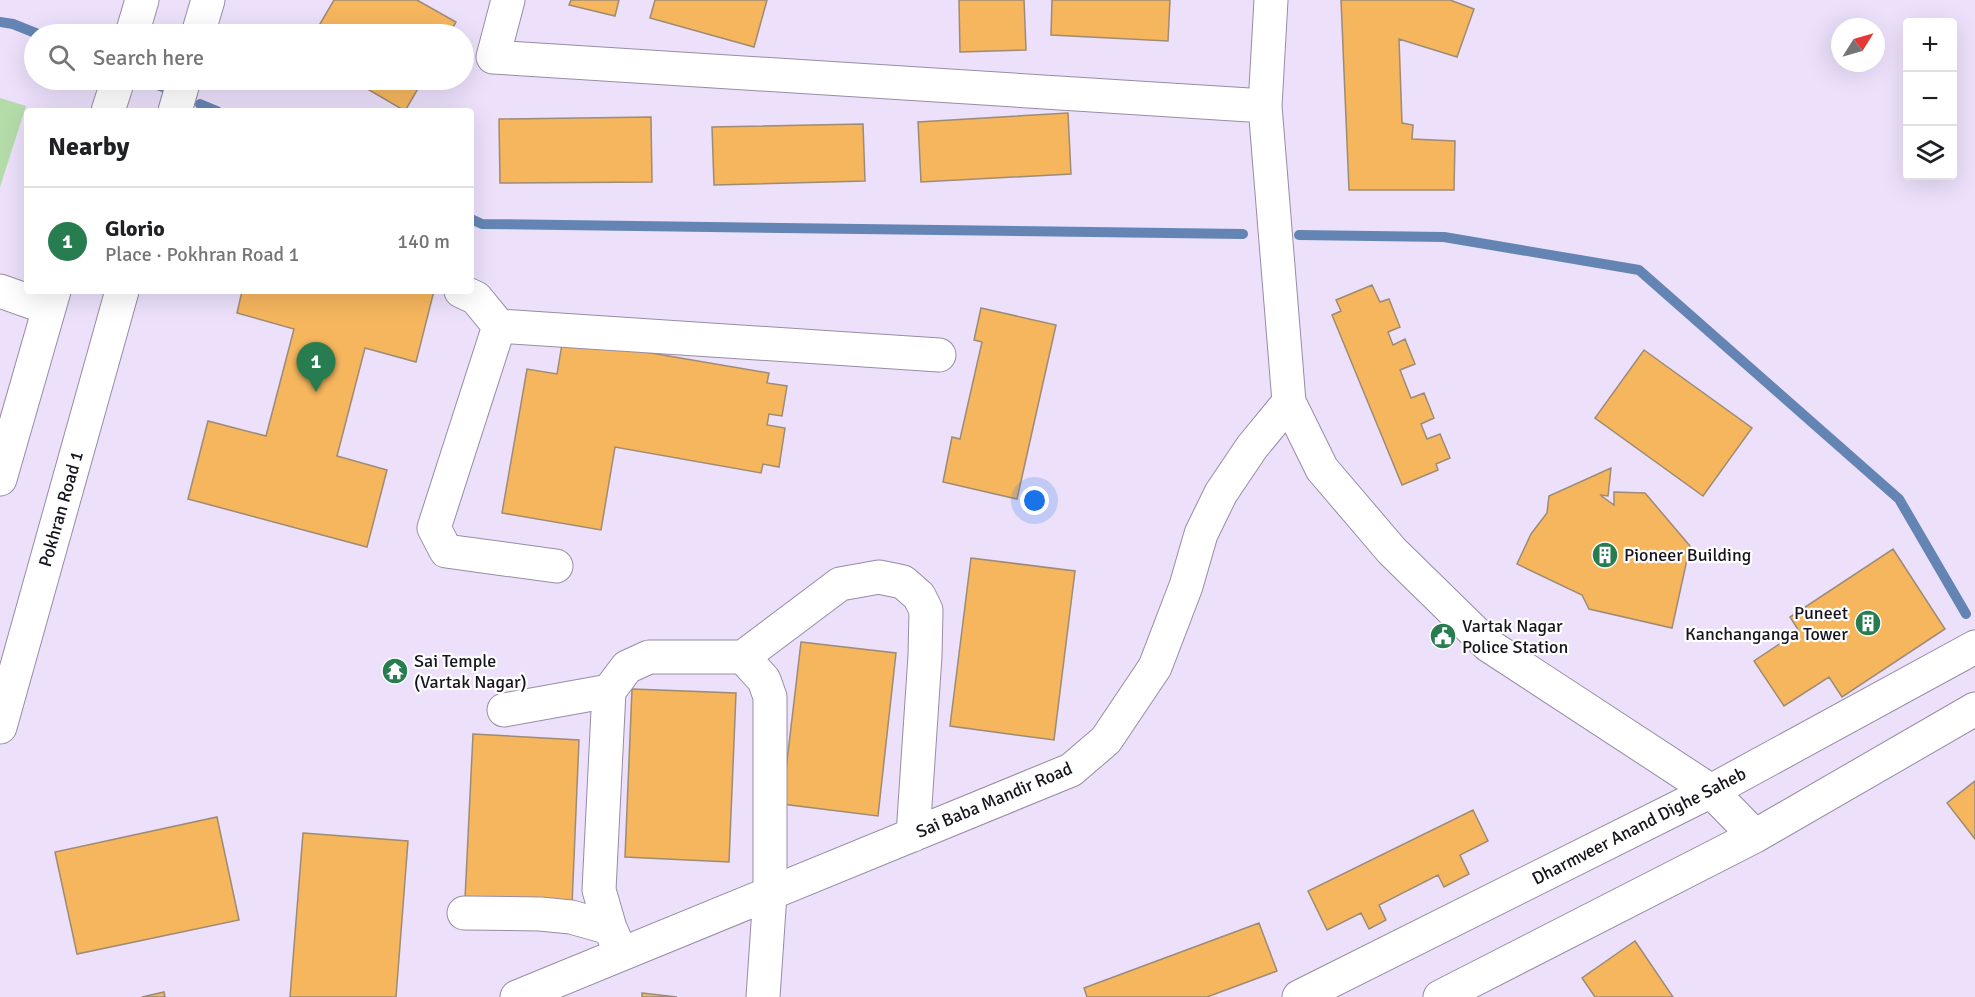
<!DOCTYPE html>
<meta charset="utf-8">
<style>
body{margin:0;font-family:Signika,sans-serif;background:#f2f2f2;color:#202124}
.controls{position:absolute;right:18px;top:18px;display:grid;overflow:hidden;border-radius:6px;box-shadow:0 6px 24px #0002}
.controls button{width:54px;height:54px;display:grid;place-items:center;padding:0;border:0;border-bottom:2px solid #e0e0e0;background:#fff;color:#202124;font:30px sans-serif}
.compass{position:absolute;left:1831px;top:18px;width:54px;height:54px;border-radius:50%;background:#fff;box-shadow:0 6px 24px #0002;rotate:53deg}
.you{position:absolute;left:1035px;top:501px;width:21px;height:21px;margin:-15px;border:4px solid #fff;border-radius:50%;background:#1a73e8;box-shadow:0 0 0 9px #1a73e833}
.badge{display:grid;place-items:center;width:39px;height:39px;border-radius:50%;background:#277d50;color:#fff;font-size:20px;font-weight:700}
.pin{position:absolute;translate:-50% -50px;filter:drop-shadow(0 2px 3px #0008)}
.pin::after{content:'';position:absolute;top:32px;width:21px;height:18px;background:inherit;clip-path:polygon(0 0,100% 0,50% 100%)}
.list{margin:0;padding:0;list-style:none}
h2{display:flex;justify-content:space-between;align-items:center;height:78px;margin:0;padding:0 24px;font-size:26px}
h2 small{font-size:20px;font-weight:400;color:#757577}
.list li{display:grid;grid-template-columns:39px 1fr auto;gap:18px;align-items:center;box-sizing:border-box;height:108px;padding:0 24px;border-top:2px solid #e0e0e0}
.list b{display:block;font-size:22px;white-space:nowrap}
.list p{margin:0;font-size:20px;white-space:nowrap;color:#757577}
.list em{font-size:20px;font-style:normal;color:#757577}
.icon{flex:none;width:33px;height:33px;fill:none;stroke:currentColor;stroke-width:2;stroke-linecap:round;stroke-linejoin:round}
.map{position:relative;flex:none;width:1975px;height:997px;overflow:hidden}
.search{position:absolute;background:#fff;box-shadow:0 6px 24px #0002;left:24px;top:24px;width:450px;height:66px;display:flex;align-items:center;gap:15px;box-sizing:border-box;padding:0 21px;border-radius:33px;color:#757577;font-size:22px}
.panel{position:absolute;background:#fff;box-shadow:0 6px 24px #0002;left:24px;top:108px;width:450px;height:186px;border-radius:6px}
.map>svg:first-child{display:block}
.green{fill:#b4dca9}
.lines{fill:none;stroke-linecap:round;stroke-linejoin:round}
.stream{stroke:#6485b3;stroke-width:10}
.building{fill:#f6b65e;stroke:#9d8b75;stroke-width:1.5}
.minor-casing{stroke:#978ca4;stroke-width:35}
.major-casing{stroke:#978ca4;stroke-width:35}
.minor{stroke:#fff;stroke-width:33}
.major{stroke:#fff;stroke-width:33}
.labels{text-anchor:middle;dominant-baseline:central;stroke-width:4.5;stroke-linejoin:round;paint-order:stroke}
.street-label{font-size:18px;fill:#18141d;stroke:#fff}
.poi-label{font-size:18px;fill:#18141d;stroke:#fff;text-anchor:start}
</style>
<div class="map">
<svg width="1975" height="997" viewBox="0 0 1975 997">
<rect width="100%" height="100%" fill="#ece0fb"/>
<path class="green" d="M0 98 26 106 0 187Z"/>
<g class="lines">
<path class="stream" d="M0 22 13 24 38 34
M143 80 163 87
M200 104 217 111
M471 219 482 224 1243 234
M1299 235 1444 237 1639 270 1899 499 1966 614"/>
</g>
<path class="building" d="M334 0H417L456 22 449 34H314Z
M571 0H619L615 16 569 5Z
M655 0H767L754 47 650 18Z
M959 0H1024L1026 50 960 52Z
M1052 0H1170L1168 41 1051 35Z
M1341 0H1450L1474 9 1457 57 1399 39 1402 123 1413 125 1412 139 1455 141 1454 190H1349Z
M352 80H423L405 111Z
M1068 113 1071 174 921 182 918 122Z
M651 117 652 182 500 183 499 119Z
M863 124 865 181 714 185 712 127Z
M1372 285 1380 302 1389 299 1400 327 1388 332 1393 345 1405 339 1415 364 1400 370 1411 398 1424 393 1434 418 1421 424 1427 439 1440 434 1450 458 1436 464 1438 470 1402 485 1332 315 1341 311 1336 300Z
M242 291H434L416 362 365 348 337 456 387 470 367 547 188 499 208 421 266 436 294 329 237 313Z
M981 308 1056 325 1017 499 943 482 952 437 960 439 982 342 974 340Z
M563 338 769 373 767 383 787 386 782 416 769 414 767 425 785 428 779 467 763 464 761 473 615 447 601 530 502 513 527 369 557 374Z
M1644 350 1752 428 1703 496 1595 418Z
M1611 468 1608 496 1600 495 1614 505V492L1645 493 1690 546 1672 628 1589 609 1582 595 1517 564 1531 534 1547 513 1549 496Z
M1893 549 1945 629 1842 697 1829 677 1784 706 1754 661 1799 631 1790 617Z
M971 558 1075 571 1054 740 950 726Z
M801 642 896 653 878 816 782 804Z
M632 689 736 693 729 862 625 857Z
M473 734 579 740 572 905 465 899Z
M1975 781V839L1947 803Z
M1473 810 1488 841 1460 855 1469 874 1444 887 1438 875 1379 905 1386 920 1369 929 1361 913 1327 930 1308 891Z
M217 817 239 920 77 954 55 852Z
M303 833 408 841 396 997H290Z
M1259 923 1277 971 1207 997H1087L1084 988Z
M1635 941 1673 997H1595L1582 978Z
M164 992 165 997H142Z
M642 993 677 997H642Z"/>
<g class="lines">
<defs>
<path id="minor" d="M508 0 493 57 1265 106 1271 0
M1265 106 1289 402 1322 469 1392 551 1488 645 1711 791 1755 836
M0 291 48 308
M461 291 476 298 499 326 939 355
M499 326 434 528 446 551 556 566
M743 657 840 584 879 577 903 582 919 596 926 610 925 656 913 835
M504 710 609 691
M464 913 540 914 571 917 610 928
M621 953 610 928 599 890 609 691 627 667 649 657H743L764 680 770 697V894L763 997
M517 997 1071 770 1106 740 1155 667 1186 586 1201 534 1221 493 1252 447 1289 402
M1299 997 1711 791 1975 647
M1440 997 1755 836 1975 709"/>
<path id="major" d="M132 34 142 0
M198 34 208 0
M108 111 118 80
M175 111 184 80
M0 479 54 291
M0 727 122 291"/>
</defs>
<use href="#minor" class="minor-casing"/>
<use href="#major" class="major-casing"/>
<use href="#minor" class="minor"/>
<use href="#major" class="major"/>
</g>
<defs>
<symbol id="building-disc" viewBox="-11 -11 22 22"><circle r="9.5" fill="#277d50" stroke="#fff"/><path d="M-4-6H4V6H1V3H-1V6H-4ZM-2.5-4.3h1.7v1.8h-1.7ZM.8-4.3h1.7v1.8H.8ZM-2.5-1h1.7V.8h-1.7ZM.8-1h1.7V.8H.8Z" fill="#fff"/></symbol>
<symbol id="civic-disc" viewBox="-11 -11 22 22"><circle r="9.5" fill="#277d50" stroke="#fff"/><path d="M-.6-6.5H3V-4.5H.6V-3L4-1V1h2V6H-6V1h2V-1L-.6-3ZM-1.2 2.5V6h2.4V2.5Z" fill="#fff"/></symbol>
<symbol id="temple-disc" viewBox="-11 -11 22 22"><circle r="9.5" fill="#277d50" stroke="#fff"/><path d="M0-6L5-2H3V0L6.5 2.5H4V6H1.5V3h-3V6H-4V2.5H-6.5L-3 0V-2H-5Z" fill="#fff"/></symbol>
</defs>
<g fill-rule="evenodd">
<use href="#building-disc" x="1590" y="540" width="30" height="30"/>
<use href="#building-disc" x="1853" y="608" width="30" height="30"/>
<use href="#civic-disc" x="1428" y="621" width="30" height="30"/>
<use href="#temple-disc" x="380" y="656" width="30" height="30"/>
</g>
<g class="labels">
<g class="street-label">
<text transform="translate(61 509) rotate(-74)">Pokhran Road 1</text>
<text transform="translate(994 800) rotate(-23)">Sai Baba Mandir Road</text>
<text transform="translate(1639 826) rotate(-27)">Dharmveer Anand Dighe Saheb</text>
</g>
<g class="poi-label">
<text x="1624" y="555">Pioneer Building</text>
<text x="1848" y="613" text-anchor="end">Puneet<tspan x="1848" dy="21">Kanchanganga Tower</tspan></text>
<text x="1462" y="626">Vartak Nagar<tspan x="1462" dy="21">Police Station</tspan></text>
<text x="414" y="661">Sai Temple<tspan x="414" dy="21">(Vartak Nagar)</tspan></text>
</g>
</g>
</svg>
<div class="controls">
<button>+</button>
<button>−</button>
<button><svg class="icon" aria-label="layers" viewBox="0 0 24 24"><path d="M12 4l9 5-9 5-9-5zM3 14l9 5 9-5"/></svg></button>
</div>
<svg class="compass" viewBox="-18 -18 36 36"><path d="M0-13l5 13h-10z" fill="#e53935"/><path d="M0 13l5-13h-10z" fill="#757577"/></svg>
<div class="you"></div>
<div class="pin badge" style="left:316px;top:392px">1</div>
<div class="search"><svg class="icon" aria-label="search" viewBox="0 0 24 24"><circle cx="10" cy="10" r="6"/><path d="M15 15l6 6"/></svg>Search here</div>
<section class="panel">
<h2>Nearby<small></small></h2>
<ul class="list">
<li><span class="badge">1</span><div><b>Glorio</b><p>Place · Pokhran Road 1</p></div><em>140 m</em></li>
</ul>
</section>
</div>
